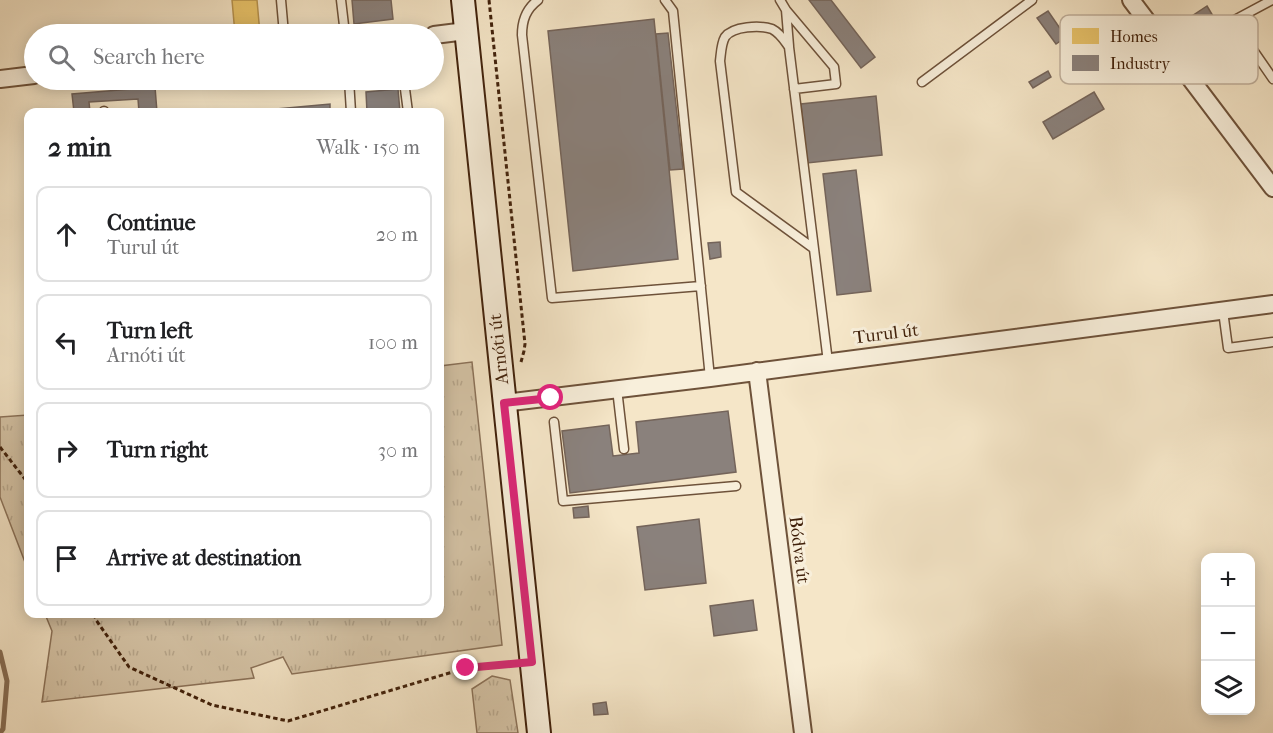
<!DOCTYPE html>
<meta charset="utf-8">
<style>
body{margin:0;font-family:"IM FELL French Canon",serif;background:#f6f6f6;color:#202124}
.controls{position:absolute;right:18px;bottom:18px;display:grid;overflow:hidden;border-radius:12px;box-shadow:0 3px 15px #0003}
.controls button{width:54px;height:54px;display:grid;place-items:center;padding:0;border:0;border-bottom:2px solid #e0e0e0;background:#fff;color:#202124;font:30px sans-serif}
.stop{position:absolute;width:18px;height:18px;margin:-14px;border:4px solid #db2777;border-radius:50%;background:#fff}
.stop.end{background:#db2777;border-color:#fff;box-shadow:0 2px 6px #0008}
.list{margin:0;padding:0;list-style:none}
h2{display:flex;justify-content:space-between;align-items:center;height:78px;margin:0;padding:0 24px;font-size:26px}
h2 small{font-size:20px;font-weight:400;color:#757577}
.list li{display:grid;grid-template-columns:39px 1fr auto;gap:18px;align-items:center;box-sizing:border-box;height:96px;margin:0 12px 12px;padding:0 12px;border:2px solid #e0e0e0;border-radius:12px}
.list b{display:block;font-size:22px;white-space:nowrap}
.list p{margin:0;font-size:20px;white-space:nowrap;color:#757577}
.list em{font-size:20px;font-style:normal;color:#757577}
.icon{flex:none;width:33px;height:33px;fill:none;stroke:currentColor;stroke-width:2;stroke-linecap:round;stroke-linejoin:round}
.map{position:relative;flex:none;width:1273px;height:733px;overflow:hidden}
.search{position:absolute;background:#fff;box-shadow:0 3px 15px #0003;left:24px;top:24px;width:420px;height:66px;display:flex;align-items:center;gap:15px;box-sizing:border-box;padding:0 21px;border-radius:33px;color:#757577;font-size:22px}
.panel{position:absolute;background:#fff;box-shadow:0 3px 15px #0003;left:24px;top:108px;width:420px;height:510px;border-radius:12px}
.map>svg:first-child{display:block}
.grass{fill:url(#grass-tufts);stroke:#8c735a;stroke-width:1.5}
.homes{fill:#e9c46a;stroke:#b7934e;stroke-width:1.5}
.industry{fill:#8a817c;stroke:#74645a;stroke-width:1.5}
.lines{fill:none;stroke-linecap:round;stroke-linejoin:round}
.stream{stroke:#886f56;stroke-width:5}
.service-casing{stroke:#6e523a;stroke-width:11}
.minor-casing{stroke:#6e523a;stroke-width:20}
.secondary-casing{stroke:#41210b;stroke-width:26}
.path{stroke:#41210b;stroke-width:3;stroke-dasharray:4.5 3;stroke-linecap:butt}
.service{stroke:#f8efdb;stroke-width:8}
.minor{stroke:#f8efdb;stroke-width:16}
.secondary{stroke:#f8efdb;stroke-width:22}
.route{stroke:#db2777;stroke-width:8}
.labels{text-anchor:middle;dominant-baseline:central;stroke-width:6;stroke-linejoin:round;paint-order:stroke}
.street-label{font-size:18px;fill:#41210b;stroke:#f8efdb}
.key{fill:#f8efdb;stroke:#c1b19d;stroke-width:1.5}
.key-label{font-size:16px;fill:#41210b}
</style>
<div class="map">
<svg width="1273" height="733" viewBox="0 0 1273 733">
<defs>
<pattern id="grass-tufts" width="24" height="20" patternUnits="userSpaceOnUse" patternTransform="scale(1.5)"><rect width="24" height="20" fill="#d6c5a8"/><path d="M3 7l-1-3M5 7V3M7 7l1-3M15 17l-1-3M17 17v-4M19 17l1-3" fill="none" stroke="#b9a98f"/></pattern>
</defs>
<rect width="100%" height="100%" fill="#f5e6c8"/>
<filter id="stains"><feTurbulence type="fractalNoise" baseFrequency=".00333" numOctaves="4"/><feColorMatrix values="0 0 0 0 .2 0 0 0 0 .09 0 0 0 0 .02 0 0 0 .5 -.17"/></filter>
<radialGradient id="worn" r=".72"><stop offset=".6" stop-color="#630" stop-opacity="0"/><stop offset="1" stop-color="#630" stop-opacity=".3"/></radialGradient>
<path class="grass" d="M472 362 502 645 292 674 283 657 251 668 254 678 42 702 52 631 45 614H440V366Z
M28 415V570L0 497V417Z
M492 676 510 680 518 733H477L472 689Z"/>
<path class="homes" d="M232 0H257L260 34H235Z"/>
<path class="industry" d="M352 0H391L393 19 354 24Z
M809 0H831L875 57 861 68Z
M1207 6 1213 16 1199 25 1192 16Z
M1048 11 1066 37 1056 44 1037 18Z
M654 19 678 259 573 271 548 31Z
M216 28V34H202V29Z
M668 33 683 169 670 170 656 34Z
M1048 71 1051 77 1033 88 1029 82Z
M155 87 157 112H139L138 99 89 102 90 112H74L72 94Z
M398 89 400 112H367L366 92Z
M1094 92 1104 109 1053 139 1043 122Z
M876 96 882 155 807 163 801 104Z
M330 104V112H243Z
M856 170 871 291 837 295 823 174Z
M720 242 721 257 710 259 708 243Z
M728 411 736 472 570 493 562 431 609 425 613 456 639 453 636 422Z
M588 506 589 517 574 518 573 508Z
M699 519 706 583 645 590 637 527Z
M753 600 757 630 714 636 710 606Z
M606 702 608 714 594 715 593 704Z"/>
<g class="lines">
<path class="stream" d="M0 652 7 681 3 729 0 733"/>
<defs>
<path id="service" d="M281 0 284 34
M341 0 345 34
M538 0C526 9 522 20 522 35L552 298 701 286
M665 0 673 11 710 378
M780 0 786 10 789 46
M786 10 834 67 836 84 794 89
M1233 21 1273 79
M1171 54 1272 0
M349 80 351 112
M922 82 1032 0
M405 89 408 112
M104 111V112
M813 248 736 192 720 61C721 54 721 44 725 37 733 26 760 25 772 29 780 33 784 40 789 47L828 362
M1223 311 1228 348 1273 342
M617 389 624 449
M554 422 563 501 736 486"/>
<path id="minor" d="M1131 0 1273 188
M434 35 466 31
M0 79 34 75
M757 371 803 733
M504 403 710 378 1273 304"/>
<path id="secondary" d="M463 0 539 733"/>
</defs>
<use href="#service" class="service-casing"/>
<use href="#minor" class="minor-casing"/>
<use href="#secondary" class="secondary-casing"/>
<path class="path" d="M489 0 525 344 524 351 521 362
M0 447 28 483
M94 614 96 620 129 667 212 705 288 721 466 668 512 664"/>
<use href="#service" class="service"/>
<use href="#minor" class="minor"/>
<use href="#secondary" class="secondary"/>
</g>
<g class="lines">
<path class="route" d="M466 668 532 662 504 403 551 398"/>
</g>
<g class="labels">
<g class="street-label">
<text transform="translate(886 334) rotate(-7)">Turul út</text>
<text transform="translate(499 349) rotate(-96)">Arnóti út</text>
<text transform="translate(799 550) rotate(83)">Bódva út</text>
</g>
</g>
<rect x="1060" y="15" width="198" height="69" rx="9" class="key"/>
<rect x="1072" y="28" width="27" height="16" fill="#e9c46a"/>
<rect x="1072" y="55" width="27" height="16" fill="#8a817c"/>
<g class="key-label">
<text x="1110" y="42">Homes</text>
<text x="1110" y="69">Industry</text>
</g>
<rect width="100%" height="100%" filter="url(#stains)"/>
<rect width="100%" height="100%" fill="url(#worn)"/>
</svg>
<div class="controls">
<button>+</button>
<button>−</button>
<button><svg class="icon" aria-label="layers" viewBox="0 0 24 24"><path d="M12 4l9 5-9 5-9-5zM3 14l9 5 9-5"/></svg></button>
</div>
<div class="stop" style="left:551px;top:398px"></div>
<div class="stop end" style="left:466px;top:668px"></div>
<div class="search"><svg class="icon" aria-label="search" viewBox="0 0 24 24"><circle cx="10" cy="10" r="6"/><path d="M15 15l6 6"/></svg>Search here</div>
<section class="panel">
<h2>2 min<small>Walk · 150 m</small></h2>
<ul class="list">
<li><svg class="icon" aria-label="ahead" viewBox="0 0 24 24"><path d="M12 20V5M6 11l6-6 6 6"/></svg><div><b>Continue</b><p>Turul út</p></div><em>20 m</em></li>
<li><svg class="icon" aria-label="left" viewBox="0 0 24 24"><path d="M17 20v-9H6M10 6l-5 5 5 5"/></svg><div><b>Turn left</b><p>Arnóti út</p></div><em>100 m</em></li>
<li><svg class="icon" aria-label="right" viewBox="0 0 24 24"><path d="M7 20v-9h11M14 6l5 5-5 5"/></svg><div><b>Turn right</b></div><em>30 m</em></li>
<li><svg class="icon" aria-label="arrive" viewBox="0 0 24 24"><path d="M6 21V4h12l-3 4 3 4H6"/></svg><div><b>Arrive at destination</b></div></li>
</ul>
</section>
</div>
